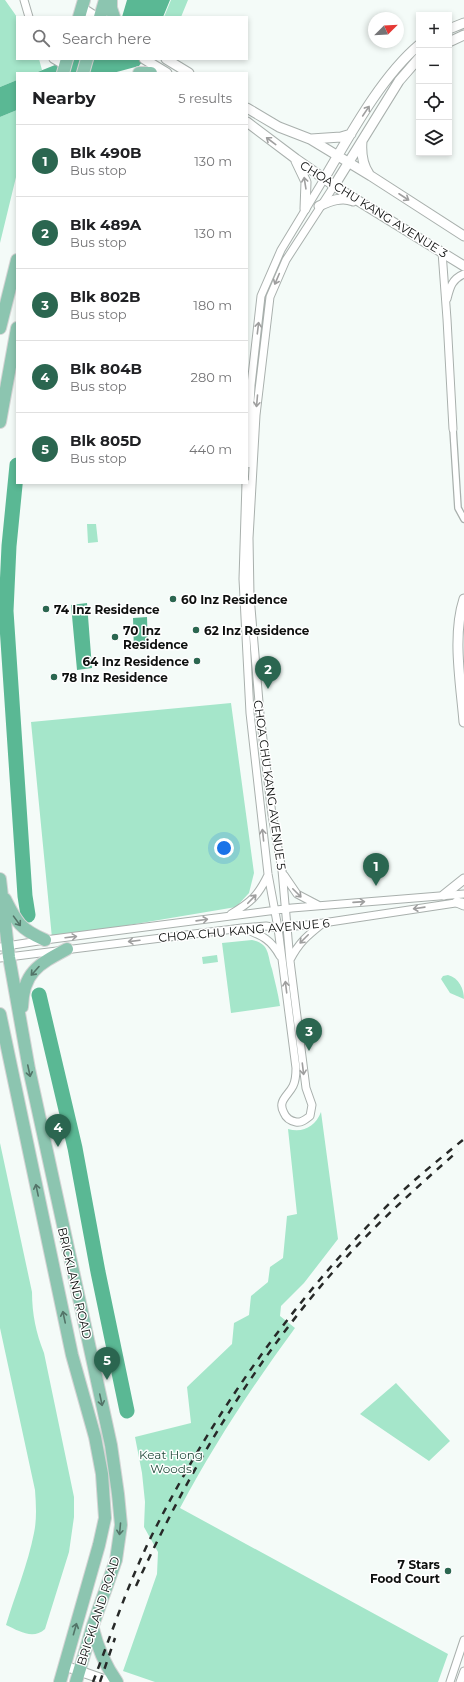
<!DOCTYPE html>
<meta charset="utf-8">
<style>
body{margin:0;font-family:Montserrat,sans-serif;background:#f6f6f6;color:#202124}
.controls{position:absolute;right:12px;top:12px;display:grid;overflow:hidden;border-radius:0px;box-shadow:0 2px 6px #0003}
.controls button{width:36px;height:36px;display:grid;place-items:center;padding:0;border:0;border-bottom:1px solid #e0e0e0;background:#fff;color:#202124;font:20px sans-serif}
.compass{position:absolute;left:368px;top:12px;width:36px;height:36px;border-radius:50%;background:#fff;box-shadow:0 2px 6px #0003;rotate:66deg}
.you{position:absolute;left:224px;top:848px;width:14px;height:14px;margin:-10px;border:3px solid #fff;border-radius:50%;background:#1a73e8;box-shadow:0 0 0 6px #1a73e833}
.badge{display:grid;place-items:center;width:26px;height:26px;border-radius:50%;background:#2b6650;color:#fff;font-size:13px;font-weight:700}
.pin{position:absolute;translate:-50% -33px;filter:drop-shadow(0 1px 2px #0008)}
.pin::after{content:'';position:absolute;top:21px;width:14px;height:12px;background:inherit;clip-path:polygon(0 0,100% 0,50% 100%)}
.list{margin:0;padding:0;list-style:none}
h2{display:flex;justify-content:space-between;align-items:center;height:52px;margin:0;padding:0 16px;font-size:17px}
h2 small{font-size:13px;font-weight:400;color:#757577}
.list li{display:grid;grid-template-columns:26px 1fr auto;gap:12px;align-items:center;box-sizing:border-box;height:72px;padding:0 16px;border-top:1px solid #e0e0e0}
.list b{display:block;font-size:15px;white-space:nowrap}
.list p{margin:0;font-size:13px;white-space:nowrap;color:#757577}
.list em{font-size:13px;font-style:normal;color:#757577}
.icon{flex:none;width:22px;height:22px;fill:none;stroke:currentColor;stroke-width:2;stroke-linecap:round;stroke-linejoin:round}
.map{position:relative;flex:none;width:464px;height:1682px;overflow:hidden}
.search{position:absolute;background:#fff;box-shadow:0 2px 6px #0003;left:16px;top:16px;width:232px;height:44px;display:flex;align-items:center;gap:10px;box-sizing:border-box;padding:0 14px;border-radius:0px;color:#757577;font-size:15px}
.panel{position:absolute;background:#fff;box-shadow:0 2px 6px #0003;left:16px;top:72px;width:232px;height:412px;border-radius:0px}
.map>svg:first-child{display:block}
.green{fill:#a5e6ca}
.water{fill:#5ab894}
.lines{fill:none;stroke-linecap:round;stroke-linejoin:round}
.river{stroke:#5ab894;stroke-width:15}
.pedestrian-casing{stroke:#a9b0ad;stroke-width:8}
.minor-casing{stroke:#a9b0ad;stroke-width:9}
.tertiary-casing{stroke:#a9b0ad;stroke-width:11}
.primary-casing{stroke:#d4d4d4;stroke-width:14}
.pedestrian{stroke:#fff;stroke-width:5.5}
.minor{stroke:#fff;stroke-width:7}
.tertiary{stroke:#fff;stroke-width:9}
.primary{stroke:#8cc5b0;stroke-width:12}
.rail{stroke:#272928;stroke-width:2.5;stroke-dasharray:7 7;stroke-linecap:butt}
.oneway{stroke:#9f9f9f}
.oneway2{stroke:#537468}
.poi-dot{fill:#2b6650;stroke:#fff;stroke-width:1.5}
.labels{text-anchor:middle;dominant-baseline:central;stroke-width:3;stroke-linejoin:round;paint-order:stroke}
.street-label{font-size:12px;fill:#0e100f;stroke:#fff}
.poi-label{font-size:12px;font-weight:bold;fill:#0e100f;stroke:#fff;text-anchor:start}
.park-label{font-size:12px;fill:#214a3a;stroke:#fff}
</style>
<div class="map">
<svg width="464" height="1682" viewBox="0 0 464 1682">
<rect width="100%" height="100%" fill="#f4fbf8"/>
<path class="green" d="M0 0H5L17 17V59H39L42 70 35 73H17V80L0 87Z
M171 0H188L181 17H164Z
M17 110V173L0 243V117Z
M87 524H96L98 542 88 543Z
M231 703 254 873 249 893 236 907 52 938 31 722Z
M252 940C270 944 267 954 272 969 275 982 278 993 280 1006L231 1013 222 943Z
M217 955 218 962 203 964 202 957Z
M448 975C459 978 464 989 464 999L450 993 441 979 443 976Z
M321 1112 338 1239 304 1283 281 1306 280 1316 295 1328C253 1385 214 1444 180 1508L448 1654 438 1682H155L123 1671 157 1574 158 1552 144 1527 145 1502 142 1473 135 1437 191 1423 187 1387 232 1344 234 1323 249 1315 251 1296 268 1282 270 1267 283 1258 287 1216 297 1214 288 1129C303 1133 315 1127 321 1112Z
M0 1143 32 1292C32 1314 36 1333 44 1353L74 1497V1517L69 1552 45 1629C33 1640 19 1631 6 1625 15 1595 28 1564 34 1533 37 1519 36 1504 35 1490L0 1328Z
M396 1383 450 1441 429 1461 360 1414Z"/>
<path class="water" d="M127 0H170L163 17H122Z
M70 59H144L139 66 113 73H35Z
M17 80V110L0 117V87Z
M87 603 92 668 77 670 71 605Z
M147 617 148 650H134L133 618Z"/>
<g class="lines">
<path class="river" d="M17 465 9 546 6 611 25 896 28 915
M39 995 75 1148 98 1272 127 1411"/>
<defs>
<path id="pedestrian" d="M453 429 458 508 464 519"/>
<path id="minor" d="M24 0 29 17
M53 59 65 66
M442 252 447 319 453 429
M447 299C450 287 452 279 464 274
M247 464 251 385 261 296 281 250 324 179
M246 483 243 579 250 713 268 874 278 928 296 1068C296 1074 296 1080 293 1086 288 1096 277 1101 284 1113 286 1118 291 1121 296 1122 302 1123 306 1119 310 1116L312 1105 306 1088 290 961 282 870 272 815 260 714 250 596 249 538 256 415 270 297 286 260 334 186
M284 875 297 894 318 905
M231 914C251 902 258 896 268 875
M243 928C262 936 270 938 280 956
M0 947 45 940 292 908 464 894
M0 958 242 928 266 926 278 928 323 923 462 902
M290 960C299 942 308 935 323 923
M450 1682 464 1640
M460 1682 464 1671"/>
<path id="tertiary" d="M82 8 96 17
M449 29 464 23
M449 42 464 35
M144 59 167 73
M166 59 189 73
M247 108 279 127 310 139 371 176 464 236
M247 122 296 159 339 189 464 266
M311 139 341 137 351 134
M362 141C361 153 362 164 369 174
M296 161 306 182 305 209
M324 179C350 135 381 77 419 45
M334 186 399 81 419 58
M319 206C330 201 342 196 353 201
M464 599C452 636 461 684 464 722
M444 895 464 879
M457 902 464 905
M65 1666 111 1682"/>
<path id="primary" d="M111 0V8L114 17
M79 17 84 0
M100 17 105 0
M63 73 67 59
M83 73 87 59
M139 73H151
M0 328 17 260
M0 422 17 328
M0 879 9 957 29 1069 111 1445 118 1494 121 1525 116 1560 93 1625 76 1682
M5 899C17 923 20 929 45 940
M22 1007C23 972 39 964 67 949
M0 1014 72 1355 95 1437 102 1474 105 1518 99 1545 60 1682
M93 1629C98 1649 105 1665 117 1682"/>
</defs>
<use href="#pedestrian" class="pedestrian-casing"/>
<use href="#minor" class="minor-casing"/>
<use href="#tertiary" class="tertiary-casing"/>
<use href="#primary" class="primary-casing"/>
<use href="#pedestrian" class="pedestrian"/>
<use href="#minor" class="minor"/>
<use href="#tertiary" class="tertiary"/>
<use href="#primary" class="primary"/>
<path class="rail" d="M136 1586C189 1470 255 1359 340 1264 377 1223 417 1187 458 1151
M93 1682C112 1632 129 1581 153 1533 213 1414 289 1307 381 1212 407 1185 436 1162 464 1139
M100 1682 115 1638"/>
</g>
<defs><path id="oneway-shaft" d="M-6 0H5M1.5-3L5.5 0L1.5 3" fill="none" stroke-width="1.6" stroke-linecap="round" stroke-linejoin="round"/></defs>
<g class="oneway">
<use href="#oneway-shaft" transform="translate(366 111) rotate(-56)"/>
<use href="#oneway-shaft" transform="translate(271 141) rotate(-143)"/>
<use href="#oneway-shaft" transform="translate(305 183) rotate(-99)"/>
<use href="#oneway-shaft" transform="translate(404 197) rotate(33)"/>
<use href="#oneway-shaft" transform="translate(277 279) rotate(113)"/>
<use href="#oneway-shaft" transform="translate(258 328) rotate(-83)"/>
<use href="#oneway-shaft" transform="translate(257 401) rotate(95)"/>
<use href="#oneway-shaft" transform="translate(263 835) rotate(-96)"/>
<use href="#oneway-shaft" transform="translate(297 893) rotate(45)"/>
<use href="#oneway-shaft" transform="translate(252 899) rotate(-46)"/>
<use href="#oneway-shaft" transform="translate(359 902) rotate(-4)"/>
<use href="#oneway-shaft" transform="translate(419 908) rotate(172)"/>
<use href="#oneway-shaft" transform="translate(202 920) rotate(-8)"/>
<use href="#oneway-shaft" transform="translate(71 937) rotate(-7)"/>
<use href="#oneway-shaft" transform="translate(304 939) rotate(135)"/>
<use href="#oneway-shaft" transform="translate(134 941) rotate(173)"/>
<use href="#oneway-shaft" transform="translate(286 987) rotate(-97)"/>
<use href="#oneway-shaft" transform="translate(303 1069) rotate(83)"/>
</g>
<g class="oneway2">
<use href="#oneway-shaft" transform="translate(17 921) rotate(54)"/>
<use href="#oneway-shaft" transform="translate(35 971) rotate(132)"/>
<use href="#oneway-shaft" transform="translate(29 1071) rotate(78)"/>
<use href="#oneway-shaft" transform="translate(37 1190) rotate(-102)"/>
<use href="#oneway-shaft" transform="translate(64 1317) rotate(-102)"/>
<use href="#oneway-shaft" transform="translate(101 1400) rotate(78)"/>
<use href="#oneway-shaft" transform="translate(120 1529) rotate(95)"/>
<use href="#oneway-shaft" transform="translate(75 1629) rotate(-74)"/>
</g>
<g class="poi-dot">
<circle cx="173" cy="599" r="4"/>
<circle cx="46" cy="609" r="4"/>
<circle cx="196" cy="630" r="4"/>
<circle cx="115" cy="637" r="4"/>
<circle cx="197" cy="661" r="4"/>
<circle cx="54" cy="677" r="4"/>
<circle cx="448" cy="1571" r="4"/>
</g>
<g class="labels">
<g class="street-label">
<text transform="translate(374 209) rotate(32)">CHOA CHU KANG AVENUE 3</text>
<text transform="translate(270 785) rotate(82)">CHOA CHU KANG AVENUE 5</text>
<text transform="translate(244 930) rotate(-5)">CHOA CHU KANG AVENUE 6</text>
<text transform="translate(75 1283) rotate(77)">BRICKLAND ROAD</text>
<text transform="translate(98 1611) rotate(-72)">BRICKLAND ROAD</text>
</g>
<g class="poi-label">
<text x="181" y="599">60 Inz Residence</text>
<text x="54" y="609">74 Inz Residence</text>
<text x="123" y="630">70 Inz<tspan x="123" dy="14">Residence</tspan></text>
<text x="204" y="630">62 Inz Residence</text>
<text x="189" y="661" text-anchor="end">64 Inz Residence</text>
<text x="62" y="677">78 Inz Residence</text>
<text x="440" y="1564" text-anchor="end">7 Stars<tspan x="440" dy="14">Food Court</tspan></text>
</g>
<g class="park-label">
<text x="171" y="1454">Keat Hong<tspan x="171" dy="14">Woods</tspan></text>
</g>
</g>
</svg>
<div class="controls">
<button>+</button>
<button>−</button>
<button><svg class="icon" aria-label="locate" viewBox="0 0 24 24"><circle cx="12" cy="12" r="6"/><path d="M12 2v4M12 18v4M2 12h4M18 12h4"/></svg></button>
<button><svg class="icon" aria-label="layers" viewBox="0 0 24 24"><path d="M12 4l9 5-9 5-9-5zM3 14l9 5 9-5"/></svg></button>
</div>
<svg class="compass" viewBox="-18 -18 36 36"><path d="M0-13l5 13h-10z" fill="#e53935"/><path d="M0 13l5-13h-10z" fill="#757577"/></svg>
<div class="you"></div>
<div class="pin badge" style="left:376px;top:886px">1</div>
<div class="pin badge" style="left:268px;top:689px">2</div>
<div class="pin badge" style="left:309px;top:1051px">3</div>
<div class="pin badge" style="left:58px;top:1147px">4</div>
<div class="pin badge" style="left:107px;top:1380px">5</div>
<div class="search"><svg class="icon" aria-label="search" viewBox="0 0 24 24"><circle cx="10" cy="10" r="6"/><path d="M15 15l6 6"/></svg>Search here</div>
<section class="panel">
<h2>Nearby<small>5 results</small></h2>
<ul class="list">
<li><span class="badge">1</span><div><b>Blk 490B</b><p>Bus stop</p></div><em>130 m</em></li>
<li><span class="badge">2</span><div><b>Blk 489A</b><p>Bus stop</p></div><em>130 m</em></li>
<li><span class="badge">3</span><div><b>Blk 802B</b><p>Bus stop</p></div><em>180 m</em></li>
<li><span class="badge">4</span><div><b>Blk 804B</b><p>Bus stop</p></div><em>280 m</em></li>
<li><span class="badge">5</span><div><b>Blk 805D</b><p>Bus stop</p></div><em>440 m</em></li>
</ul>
</section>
</div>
